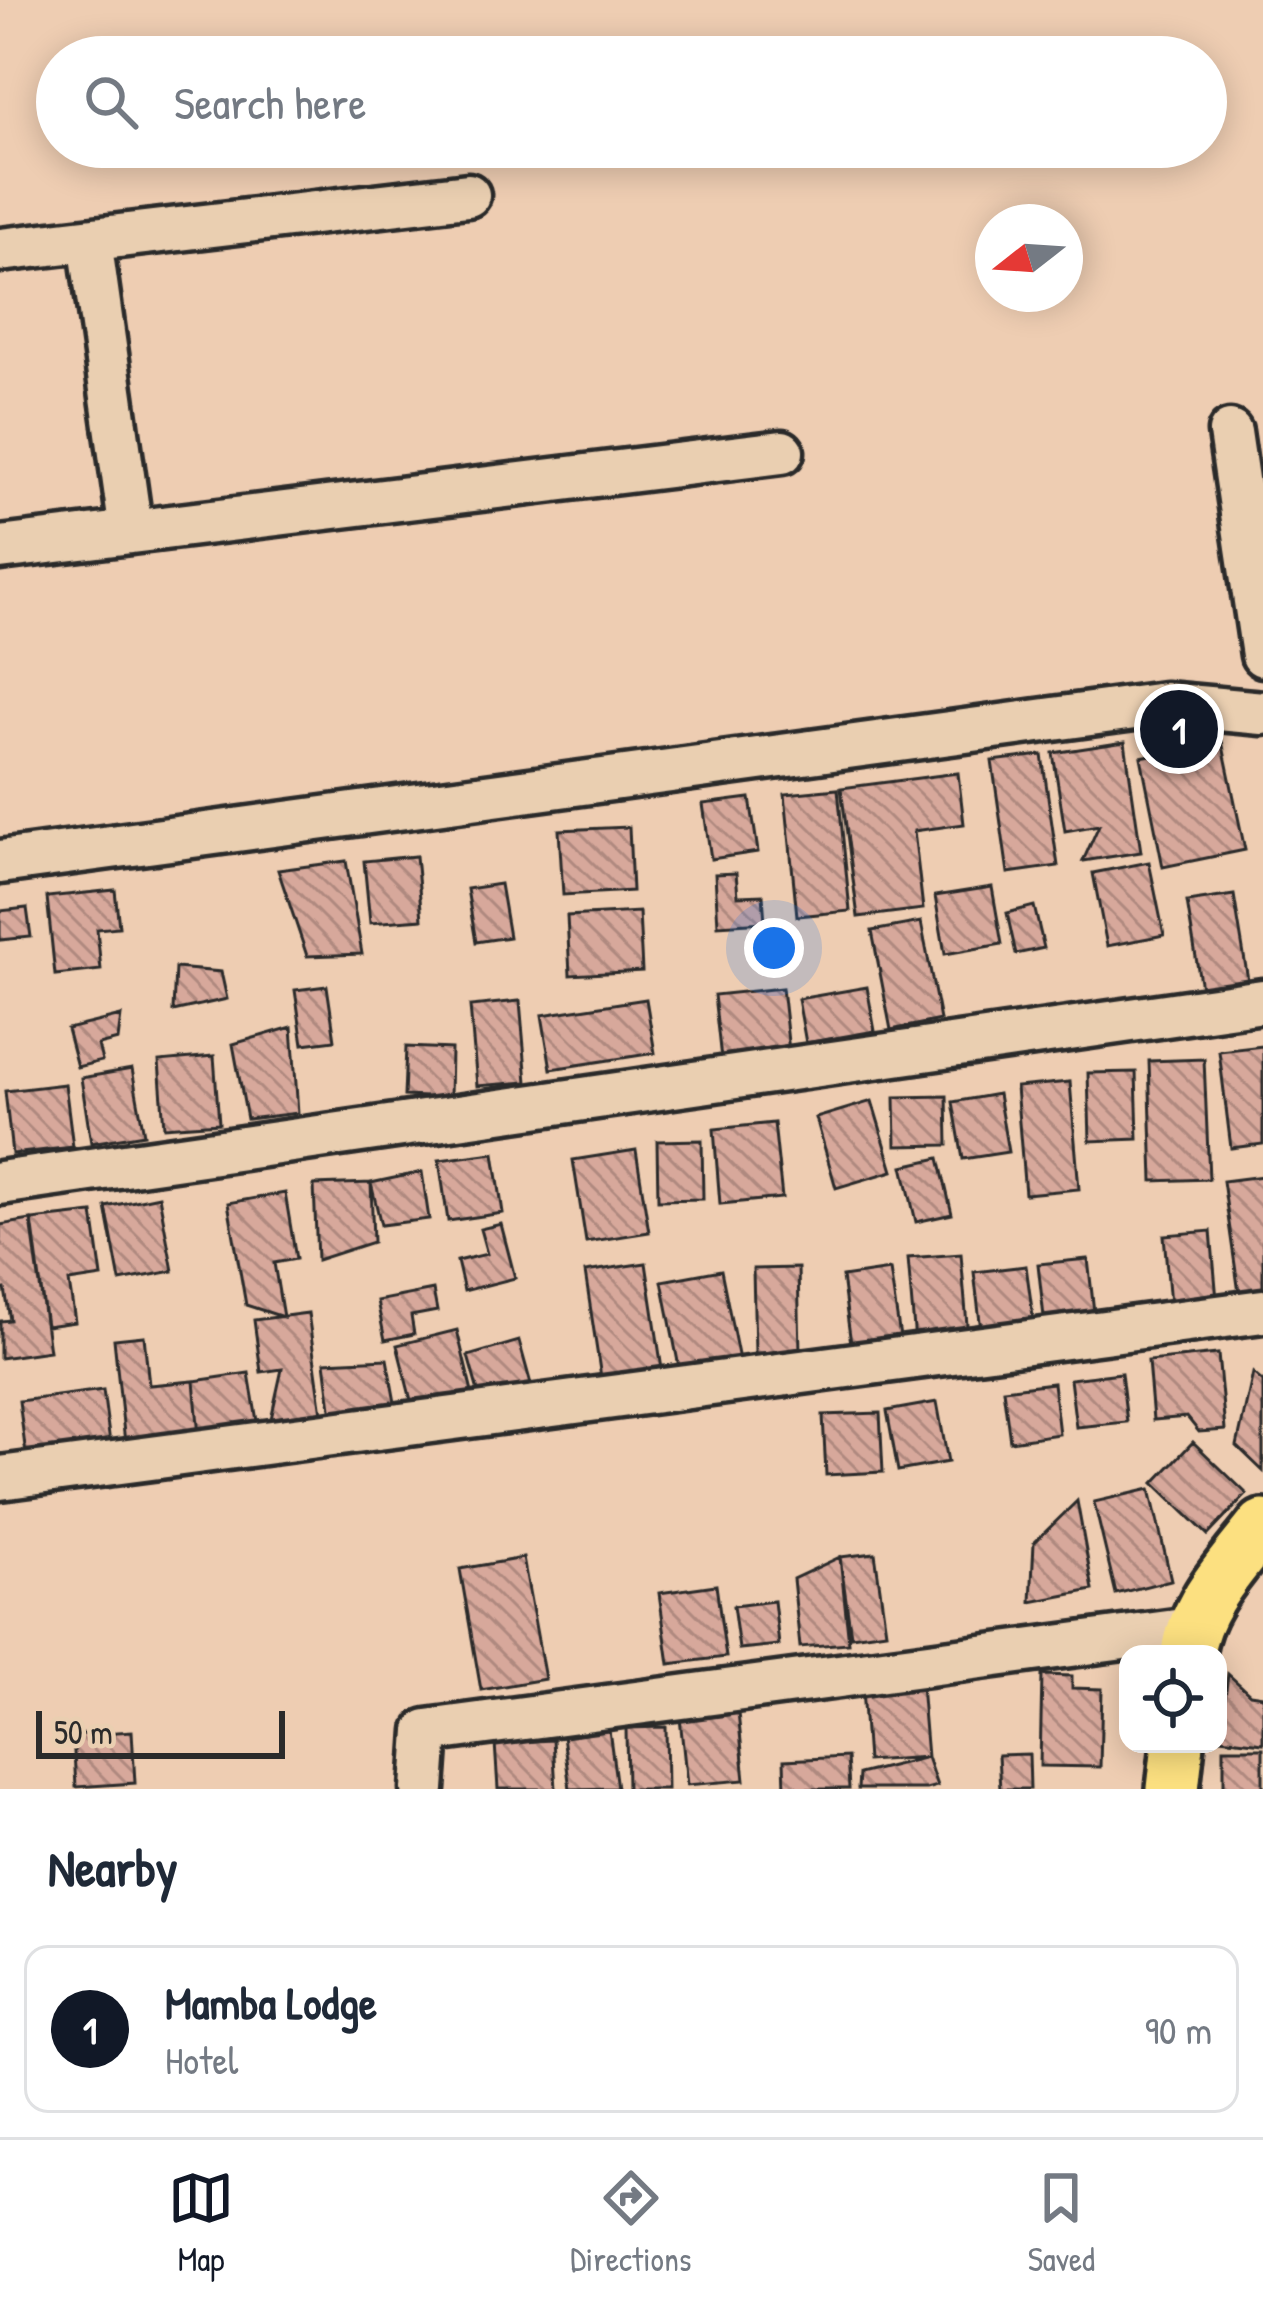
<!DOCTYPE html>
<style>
body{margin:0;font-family:"Patrick Hand",sans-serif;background:#f6f6f7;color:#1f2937}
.controls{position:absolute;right:36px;bottom:36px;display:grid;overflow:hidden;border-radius:24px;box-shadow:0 6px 30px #0003}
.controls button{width:108px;height:108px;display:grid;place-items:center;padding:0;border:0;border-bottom:3px solid #e0e1e3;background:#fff;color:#1f2937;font:60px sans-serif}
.compass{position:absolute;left:975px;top:204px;width:108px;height:108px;border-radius:50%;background:#fff;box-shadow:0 6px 30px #0003;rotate:253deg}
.scale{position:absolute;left:36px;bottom:30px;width:249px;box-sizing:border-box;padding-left:12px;border:6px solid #2b2b2b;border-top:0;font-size:33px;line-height:42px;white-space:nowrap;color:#2b2b2b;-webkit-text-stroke:9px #eacfb1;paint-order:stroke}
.you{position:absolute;left:774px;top:948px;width:42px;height:42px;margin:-30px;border:9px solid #fff;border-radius:50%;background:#1a73e8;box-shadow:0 0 0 18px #1a73e833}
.badge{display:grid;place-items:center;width:78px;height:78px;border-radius:50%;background:#111827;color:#fff;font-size:39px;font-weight:700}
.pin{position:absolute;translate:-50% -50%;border:6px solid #fff;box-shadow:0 3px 12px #0006}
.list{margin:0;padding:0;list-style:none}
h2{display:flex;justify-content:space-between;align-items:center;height:156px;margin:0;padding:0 48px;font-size:51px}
h2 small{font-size:39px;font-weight:400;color:#747a83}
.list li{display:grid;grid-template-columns:78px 1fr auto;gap:36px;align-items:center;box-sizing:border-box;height:168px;margin:0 24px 24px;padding:0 24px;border:3px solid #e0e1e3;border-radius:24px}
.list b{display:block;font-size:45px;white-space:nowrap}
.list p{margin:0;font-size:39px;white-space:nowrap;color:#747a83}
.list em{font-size:39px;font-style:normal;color:#747a83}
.icon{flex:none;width:66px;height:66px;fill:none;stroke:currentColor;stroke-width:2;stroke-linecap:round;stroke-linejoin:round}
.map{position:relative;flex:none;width:1263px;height:1789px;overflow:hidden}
.search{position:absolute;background:#fff;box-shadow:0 6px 30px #0003;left:36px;right:36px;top:36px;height:132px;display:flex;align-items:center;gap:30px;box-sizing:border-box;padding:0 42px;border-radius:66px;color:#747a83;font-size:45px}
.sheet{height:348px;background:#fff}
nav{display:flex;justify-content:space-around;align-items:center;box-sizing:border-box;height:168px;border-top:3px solid #e0e1e3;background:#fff;font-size:33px;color:#747a83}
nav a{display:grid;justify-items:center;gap:6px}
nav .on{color:#111827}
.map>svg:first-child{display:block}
.building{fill:url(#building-back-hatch);stroke:#2b2b2b;stroke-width:3}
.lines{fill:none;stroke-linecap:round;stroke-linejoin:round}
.minor-casing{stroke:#2b2b2b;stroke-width:51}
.major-casing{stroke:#2b2b2b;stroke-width:60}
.minor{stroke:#eacfb1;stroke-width:42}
.major{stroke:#fce080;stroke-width:51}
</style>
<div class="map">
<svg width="1263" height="1789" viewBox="0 0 1263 1789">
<defs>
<pattern id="building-back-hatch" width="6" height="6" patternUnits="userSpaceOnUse" patternTransform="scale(3)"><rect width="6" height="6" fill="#d7a89b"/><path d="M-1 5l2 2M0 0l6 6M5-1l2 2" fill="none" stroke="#af897f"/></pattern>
</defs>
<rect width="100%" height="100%" fill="#eecdb2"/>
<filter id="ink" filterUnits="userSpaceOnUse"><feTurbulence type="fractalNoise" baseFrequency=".00833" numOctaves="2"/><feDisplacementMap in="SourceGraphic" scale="24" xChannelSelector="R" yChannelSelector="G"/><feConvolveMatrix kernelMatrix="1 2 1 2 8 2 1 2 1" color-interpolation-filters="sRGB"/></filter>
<g filter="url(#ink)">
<path class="building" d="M1222 741 1245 850 1163 867 1141 757Z
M1125 742 1141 852 1083 861 1099 825 1065 831 1053 753Z
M1042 755 1058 866 1008 873 992 761Z
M958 773 964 824 914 831 923 909 858 917 841 788Z
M838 789 850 911 797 916 785 794Z
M750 798 758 852 711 859 703 804Z
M629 827 632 891 563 895 559 830Z
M416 856 422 919 370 923 364 861Z
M346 861 362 954 307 956 278 870Z
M1149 862 1164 935 1107 946 1093 873Z
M736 873 738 896 763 895 765 922 718 925 715 874Z
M500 884 509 937 476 942 467 889Z
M992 887 1002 944 945 954 935 896Z
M115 890 119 927 97 929 101 970 55 975 47 897Z
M1234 895 1248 980 1201 988 1187 902Z
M1034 906 1044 948 1016 954 1007 913Z
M27 908 31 937 0 940V911Z
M639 912 642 971 570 975 567 916Z
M921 922 940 1020 891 1030 872 931Z
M175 968 221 972 227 999 173 1011Z
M327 986 335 1040 303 1044 295 990Z
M867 987 875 1031 806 1043 798 999Z
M782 988 789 1051 721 1059 714 995Z
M646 999 655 1053 551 1069 542 1015Z
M520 1001 527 1082 477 1086 470 1006Z
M121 1016 118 1040 98 1045 102 1061 77 1067 67 1029Z
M292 1027 298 1113 247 1119 233 1044Z
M1263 1046V1144L1231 1148 1219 1051Z
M406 1047 451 1049 450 1098 404 1096Z
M214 1056 219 1123 164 1127 159 1061Z
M1204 1059 1209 1179 1153 1181 1149 1061Z
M132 1069 144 1134 91 1143 81 1078Z
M1136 1072 1138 1139 1090 1141 1088 1073Z
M1070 1082 1079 1189 1025 1194 1016 1087Z
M65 1084 73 1147 12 1154 5 1091Z
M998 1094 1008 1152 963 1159 953 1102Z
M947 1096 948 1145 896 1146 895 1097Z
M872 1101 893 1171 836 1188 816 1118Z
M774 1123 782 1198 720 1204 714 1129Z
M702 1140 703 1199 658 1200 657 1141Z
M636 1150 649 1232 586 1242 573 1160Z
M494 1153 503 1213 448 1221 439 1160Z
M939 1158 952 1214 916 1222 903 1166Z
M422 1172 429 1219 381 1225 371 1183Z
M1263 1176V1297L1240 1300 1223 1181Z
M371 1183 373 1242 317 1260 314 1185Z
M285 1193 296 1259 274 1263 283 1317 246 1305 228 1203Z
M159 1196 173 1271 120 1281 106 1207Z
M93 1213 102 1277 69 1282 75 1322 46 1326 32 1220Z
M31 1220 49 1351 0 1358V1321L10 1320 5 1289 0 1290V1225Z
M501 1224 515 1278 464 1291 457 1261 487 1254 480 1229Z
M1211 1231 1217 1300 1170 1304 1164 1235Z
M961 1254 968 1337 915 1342 908 1258Z
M1088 1259 1095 1321 1045 1326 1038 1264Z
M646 1263 663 1376 602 1384 585 1272Z
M1026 1266 1034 1324 981 1330 974 1272Z
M798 1268 800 1352 755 1353 753 1269Z
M721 1270 739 1360 680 1372 662 1281Z
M890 1270 901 1344 852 1351 842 1277Z
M433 1290 437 1311 411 1316 414 1334 385 1340 377 1301Z
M308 1313 323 1421 269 1428 282 1369 261 1372 254 1320Z
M457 1330 474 1401 415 1416 397 1345Z
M144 1336 149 1385 194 1381 199 1436 125 1443 114 1339Z
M519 1341 532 1388 481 1402 468 1356Z
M1218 1354 1225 1430 1199 1432 1187 1417 1153 1420 1148 1361Z
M387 1359 396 1408 332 1416 325 1362Z
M249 1373 258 1427 199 1436 194 1381Z
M1121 1373 1127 1422 1076 1427 1070 1379Z
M1253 1373 1263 1382V1471L1237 1446Z
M1053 1383 1059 1434 1010 1441 1003 1389Z
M103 1390 111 1451 27 1462 19 1401Z
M937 1402 948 1462 898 1471 887 1411Z
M880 1413 883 1472 826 1475 823 1415Z
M1193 1442 1247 1494 1208 1535 1154 1483Z
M1150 1489 1171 1580 1116 1594 1094 1502Z
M1077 1501 1093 1590 1031 1602 1034 1543Z
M875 1553 886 1631 851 1636 840 1557Z
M840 1557 849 1643 800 1647 793 1579Z
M523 1558 545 1679 481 1690 460 1569Z
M716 1585 726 1657 669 1664 659 1593Z
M774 1601 779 1645 739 1649 733 1606Z
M1228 1674 1250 1694 1263 1696V1743L1220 1738Z
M1042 1675 1072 1676V1688L1102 1689 1100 1767 1040 1766Z
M921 1685 927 1757 867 1761 862 1689Z
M738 1713 745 1780 687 1785 680 1718Z
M666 1727 667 1789H627L626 1728Z
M609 1730 617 1788 570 1789 563 1736Z
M132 1731 135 1783 76 1787 73 1735Z
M553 1740 556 1789H498L495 1743Z
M1224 1748H1263V1789H1224Z
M1029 1754 1030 1789H1000L998 1755Z
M847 1757 849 1789H785L784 1760Z
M927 1757 937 1786 926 1789H858L859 1774Z"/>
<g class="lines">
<defs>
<path id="minor" d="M90 240 131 532
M0 250 468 195
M1230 432 1263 655
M0 548 782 452
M0 862 1164 704 1263 713
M0 1183 1263 1001
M0 1478 1263 1311
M423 1789 427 1731 1191 1629"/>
<path id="major" d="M1188 1654C1194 1604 1233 1565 1263 1526
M1173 1789 1178 1744"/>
</defs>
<use href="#minor" class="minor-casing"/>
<use href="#major" class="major-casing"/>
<use href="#minor" class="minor"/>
<use href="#major" class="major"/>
</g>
</g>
</svg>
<div class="controls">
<button><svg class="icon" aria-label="locate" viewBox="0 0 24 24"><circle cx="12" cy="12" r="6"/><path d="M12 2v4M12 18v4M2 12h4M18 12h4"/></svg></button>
</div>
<svg class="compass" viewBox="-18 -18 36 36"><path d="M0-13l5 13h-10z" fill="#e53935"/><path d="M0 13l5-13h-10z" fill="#747a83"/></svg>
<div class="scale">50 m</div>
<div class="you"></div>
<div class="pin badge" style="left:1179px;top:729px">1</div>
<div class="search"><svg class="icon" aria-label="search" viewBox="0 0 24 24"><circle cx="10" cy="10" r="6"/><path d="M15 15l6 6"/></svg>Search here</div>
</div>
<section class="sheet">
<h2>Nearby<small></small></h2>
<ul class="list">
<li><span class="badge">1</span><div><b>Mamba Lodge</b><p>Hotel</p></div><em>90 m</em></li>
</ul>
</section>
<nav>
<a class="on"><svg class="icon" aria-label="map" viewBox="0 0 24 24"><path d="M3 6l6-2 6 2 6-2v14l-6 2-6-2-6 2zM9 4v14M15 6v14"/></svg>Map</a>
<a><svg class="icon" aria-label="directions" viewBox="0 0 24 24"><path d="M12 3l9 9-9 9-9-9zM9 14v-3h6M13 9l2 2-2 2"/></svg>Directions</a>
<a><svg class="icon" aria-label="saved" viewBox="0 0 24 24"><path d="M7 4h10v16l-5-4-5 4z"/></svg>Saved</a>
</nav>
